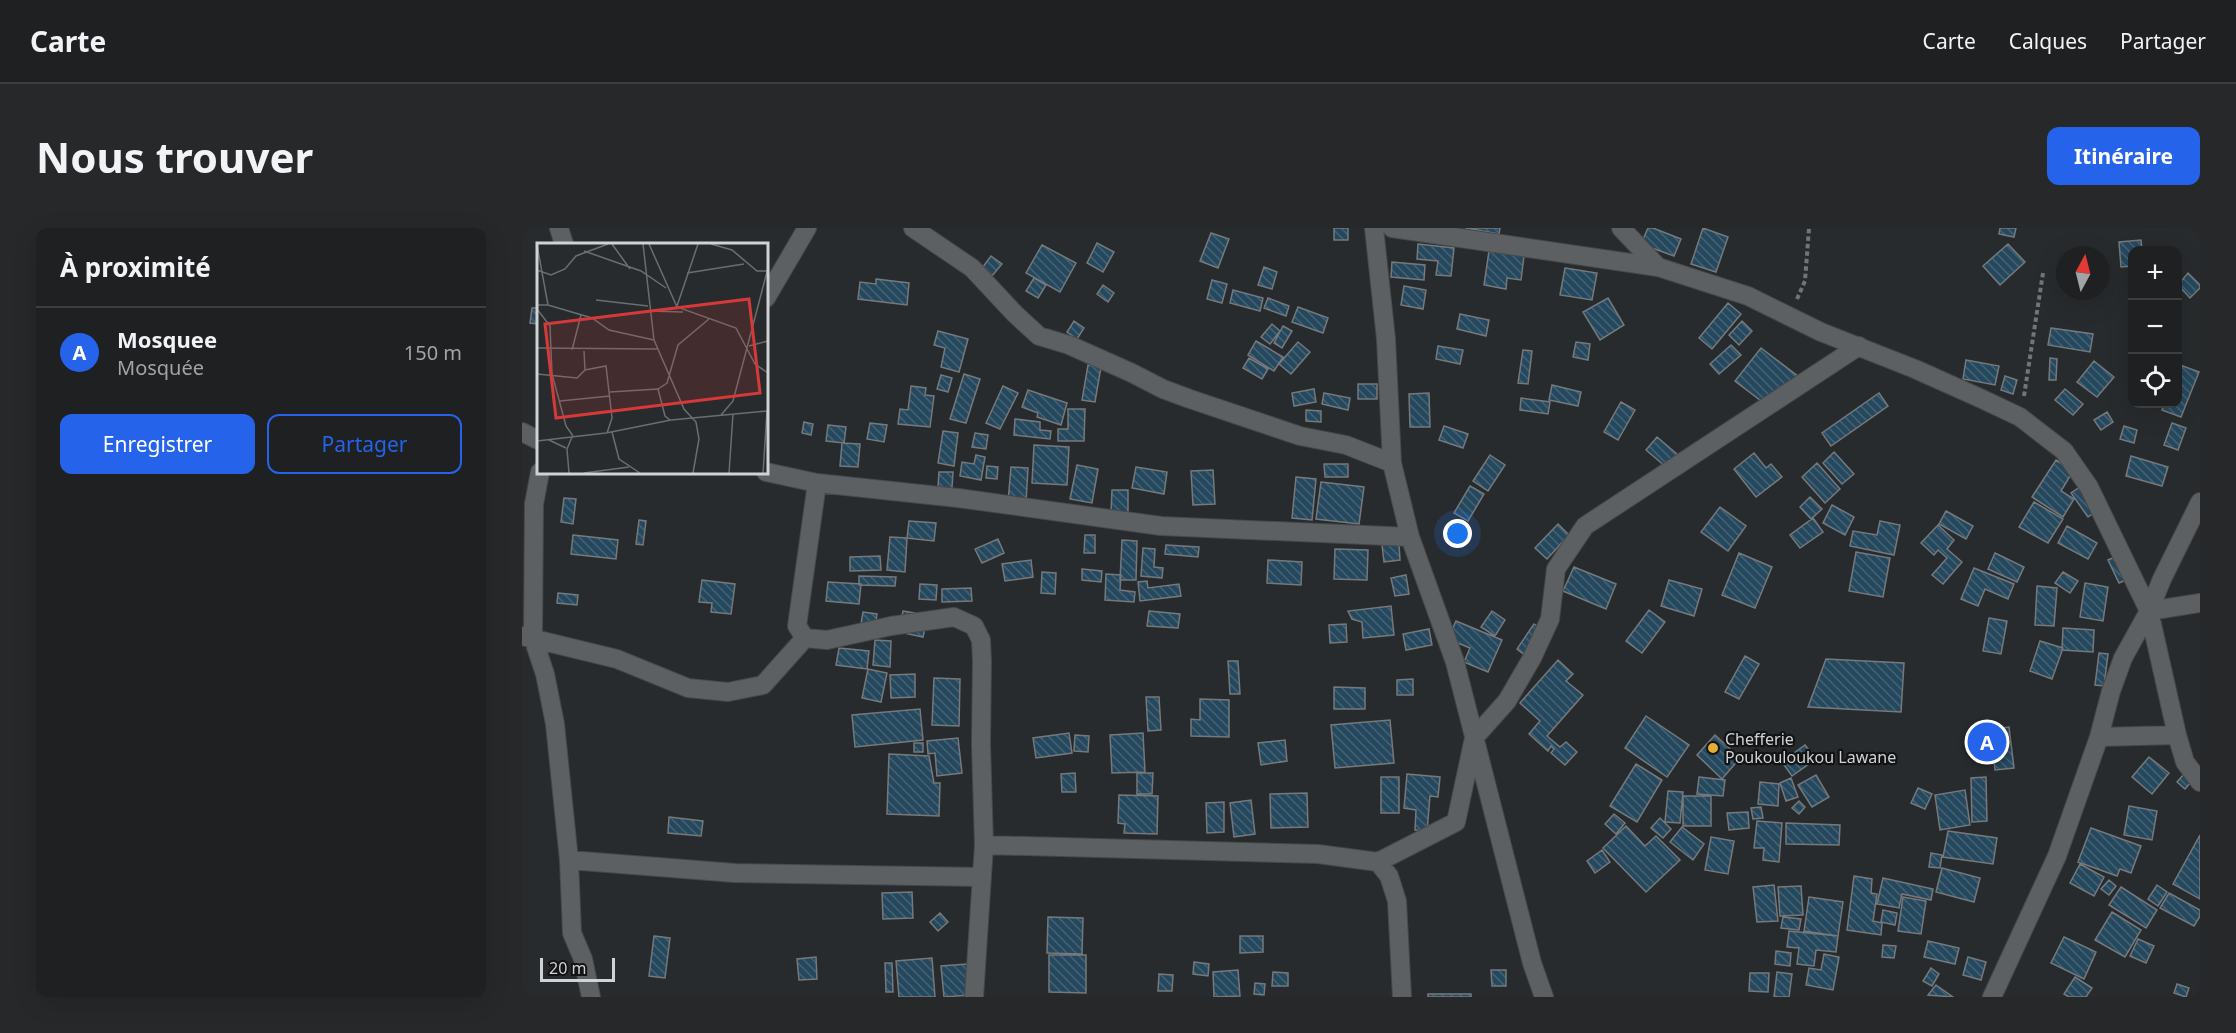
<!DOCTYPE html>
<html lang="fr">
<meta charset="utf-8">
<style>
body{margin:0;font-family:"Noto Sans",sans-serif;background:#26282a;color:#f1f3f6}
.controls{position:absolute;right:18px;top:18px;display:grid;overflow:hidden;border-radius:12px;box-shadow:0 6px 24px #0002}
.controls button{width:54px;height:54px;display:grid;place-items:center;padding:0;border:0;border-bottom:2px solid #3c3e40;background:#1e2022;color:#f1f3f6;font:30px sans-serif}
.compass{position:absolute;left:1534px;top:18px;width:54px;height:54px;border-radius:50%;background:#1e2022;box-shadow:0 6px 24px #0002;rotate:7deg}
.scale{position:absolute;left:18px;bottom:15px;width:75px;box-sizing:border-box;padding-left:6px;border:3px solid #d0d2d3;border-top:0;font-size:16px;line-height:21px;white-space:nowrap;color:#d0d2d3;-webkit-text-stroke:4px #121314;paint-order:stroke}
.you{position:absolute;left:936px;top:306px;width:21px;height:21px;margin:-15px;border:4px solid #fff;border-radius:50%;background:#1a73e8;box-shadow:0 0 0 9px #1a73e833}
.badge{display:grid;place-items:center;width:39px;height:39px;border-radius:50%;background:#2563eb;color:#fff;font-size:20px;font-weight:700}
.pin{position:absolute;translate:-50% -50%;border:3px solid #fff;box-shadow:0 2px 6px #0006}
.list{margin:0;padding:0;list-style:none}
h2{display:flex;justify-content:space-between;align-items:center;height:78px;margin:0;padding:0 24px;font-size:26px}
h2 small{font-size:20px;font-weight:400;color:#a1a3a5}
.list li{display:grid;grid-template-columns:39px 1fr auto;gap:18px;align-items:center;box-sizing:border-box;height:90px;padding:0 24px;border-top:2px solid #3c3e40}
.list b{display:block;font-size:22px;white-space:nowrap}
.list p{margin:0;font-size:20px;white-space:nowrap;color:#a1a3a5}
.list em{font-size:20px;font-style:normal;color:#a1a3a5}
.actions{display:flex;gap:12px;padding:18px 24px}
.actions a{flex:1;padding:14px 0;border:2px solid #2563eb;border-radius:12px;text-align:center;font-size:21px;color:#2563eb}
.actions .main{background:#2563eb;color:#fff}
.icon{flex:none;width:33px;height:33px;fill:none;stroke:currentColor;stroke-width:2;stroke-linecap:round;stroke-linejoin:round}
.map{position:relative;flex:none;width:1678px;height:769px;overflow:hidden;border-radius:12px}
header{display:flex;align-items:center;gap:36px;box-sizing:border-box;height:84px;padding:0 30px;background:#1e2022;border-bottom:2px solid #3c3e40}
header strong{font-size:28px}
nav{display:flex;gap:33px;margin-inline-start:auto;font-size:21px}
.intro{display:flex;align-items:center;justify-content:space-between;box-sizing:border-box;height:144px;padding:0 36px}
h1{margin:0;font-size:42px}
.button{padding:15px 27px;border-radius:12px;background:#2563eb;color:#fff;font-size:21px;font-weight:700}
main{display:flex;gap:36px;padding:0 36px}
aside{flex:1;background:#1e2022;border-radius:12px;box-shadow:0 6px 24px #0002}
.map>svg:first-child{display:block}
.building{fill:url(#building-back-hatch);stroke:#76797c;stroke-width:1.5}
.lines{fill:none;stroke-linecap:round;stroke-linejoin:round}
.minor-casing{stroke:#46484a;stroke-width:20}
.path{stroke:#727476;stroke-width:4;stroke-dasharray:4.5 3;stroke-linecap:butt}
.minor{stroke:#5d6062;stroke-width:18}
.poi-dot{fill:#e2ae34;stroke:#121314;stroke-width:2}
.labels{text-anchor:middle;dominant-baseline:central;stroke-width:4.5;stroke-linejoin:round;paint-order:stroke}
.poi-label{font-size:16px;fill:#d0d2d3;stroke:#121314;text-anchor:start}
.inset-road{fill:none;stroke:#6b6e6f;stroke-width:1.5}
.view{fill:#d53939;fill-opacity:0.15;stroke:#d53939;stroke-width:3}
.inset-edge{fill:none;stroke:#d0d2d3;stroke-width:3}
</style>
<header>
<strong>Carte</strong>
<nav><a>Carte</a><a>Calques</a><a>Partager</a></nav>
</header>
<div class="intro"><h1>Nous trouver</h1><a class="button">Itinéraire</a></div>
<main>
<aside>
<h2>À proximité<small></small></h2>
<ul class="list">
<li><span class="badge">A</span><div><b>Mosquee</b><p>Mosquée</p></div><em>150 m</em></li>
</ul>
<div class="actions"><a class="main">Enregistrer</a><a>Partager</a></div>
</aside>
<div class="map">
<svg width="1678" height="769" viewBox="0 0 1678 769">
<defs>
<pattern id="building-back-hatch" width="6" height="6" patternUnits="userSpaceOnUse" patternTransform="scale(1.5)"><rect width="6" height="6" fill="#26485e"/><path d="M-1 5l2 2M0 0l6 6M5-1l2 2" fill="none" stroke="#446274"/></pattern>
</defs>
<rect width="100%" height="100%" fill="#282b2d"/>
<path class="building" d="M812 0H826V12H812Z
M943 0H978L977 6Z
M1126 0H1131L1159 11 1152 28 1119 16Z
M1181 0 1206 9 1194 44 1169 36Z
M1478 0H1494L1492 9 1477 6Z
M689 5 707 11 696 40 678 33Z
M1619 12 1620 22H1610V38L1599 39 1597 14Z
M575 15 592 24 581 44 565 35Z
M896 16 932 20 929 48 914 47 916 33 895 31Z
M1486 16 1503 34 1478 57 1461 38Z
M520 17 554 35 538 64 504 45Z
M967 23 1002 28 999 52 985 50 984 61 962 57Z
M469 28 480 36 470 48 460 40Z
M870 34 903 37 902 52 869 49Z
M742 39 755 44 750 61 736 57Z
M1043 40 1075 45 1070 72 1038 67Z
M1666 45 1678 57V60L1668 70 1656 57Z
M512 50 524 57 516 70 504 63Z
M354 51 387 55 385 77 336 71 338 54 354 56Z
M690 52 705 56 700 75 685 71Z
M581 57 592 65 586 74 575 66Z
M882 58 904 62 901 81 879 77Z
M711 62 741 70 738 83 708 75Z
M746 70 767 78 764 88 742 80Z
M1086 70 1102 97 1078 112 1061 84Z
M1206 75 1219 86 1190 121 1177 110Z
M776 79 806 90 801 105 770 94Z
M10 80H16V96L8 95Z
M938 86 967 92 964 108 935 101Z
M552 93 562 100 555 111 545 104Z
M1220 93 1230 103 1217 117 1207 107Z
M750 96 758 103 748 116 739 109Z
M761 98 770 103 760 120 752 115Z
M1529 100 1571 106 1568 124 1526 117Z
M416 103 446 111 437 144 419 139 423 120 412 117Z
M734 113 761 129 752 143 726 127Z
M776 114 788 124 769 146 757 136Z
M1054 114 1068 116 1066 132 1051 129Z
M1209 117 1219 127 1197 146 1188 136Z
M916 118 941 122 938 136 914 131Z
M1239 120 1277 149 1251 182 1213 153Z
M1001 122 1010 123 1006 156 996 155Z
M727 130 746 141 740 151 721 140Z
M1528 130 1535 131 1534 152H1527Z
M1444 132 1477 138 1473 157 1441 151Z
M1572 133 1592 149 1575 169 1555 154Z
M566 137 579 139 573 174 560 172Z
M1658 137 1677 144 1659 189 1640 182 1643 176H1656V144Z
M442 146 458 151 444 195 428 191Z
M419 147 430 150 426 164 415 161Z
M1483 148 1495 152 1491 166 1479 162Z
M836 156H855V171H836Z
M1030 157 1059 164 1056 178 1027 172Z
M389 158 404 160 403 167 412 168 408 199 376 196 378 181 386 182Z
M481 158 496 165 478 201 464 195Z
M792 161 794 174 772 178 770 165Z
M1543 161 1561 176 1551 187 1533 172Z
M506 162 545 175 539 197 515 189 516 185 500 179Z
M802 165 828 170 826 182 800 176Z
M907 165 908 199H888L887 166Z
M1357 165 1366 178 1309 218 1300 205Z
M999 170 1028 174 1026 186 998 182Z
M1099 174 1113 182 1096 212 1082 204Z
M546 181H563L562 213H536V201H546Z
M784 182 799 183V194L784 193Z
M1585 184 1591 194 1579 202 1572 192Z
M493 191 518 194V202L529 203 528 211 492 207Z
M282 194 291 196 289 207 280 205Z
M348 195 365 197 362 214 345 211Z
M1650 195 1664 200 1656 222 1642 217Z
M306 197 324 199 322 215 304 213Z
M922 198 946 206 941 220 917 212Z
M1602 198 1615 202 1612 215 1598 211Z
M421 203 436 205 432 238 416 235Z
M453 205 466 207 464 221 450 219Z
M1135 209 1155 226 1144 239 1124 222Z
M320 215 338 216 336 239 318 238Z
M512 217 547 219 545 257 510 255Z
M1312 224 1332 246 1320 256 1301 235Z
M1232 225 1244 240 1249 236 1260 249 1234 269 1212 241Z
M454 227 463 229 459 252 438 248 440 234 452 236Z
M968 227 983 237 966 263 951 253Z
M1609 228 1646 239 1640 258 1604 248Z
M1534 232 1551 243 1539 263 1552 271 1541 289 1510 269Z
M1295 235 1318 261 1303 275 1280 249Z
M802 236H826V249H803Z
M555 237 576 241 570 275 548 271Z
M465 238 476 239 475 251 464 250Z
M489 239 506 240 504 275 486 274Z
M614 239 645 244 642 266 610 260Z
M691 242 693 276 671 277 669 243Z
M417 244H431L429 275 415 274Z
M774 249 794 251 790 292 770 290Z
M1567 253 1583 277 1566 289 1549 265Z
M799 254 842 259 837 296 794 291Z
M948 258 962 266 946 293 932 285Z
M590 262H606V285H589Z
M1288 269 1300 281 1289 291 1278 279Z
M42 270 54 271 51 296 39 294Z
M1512 274 1541 291 1526 315 1497 299Z
M1310 277 1332 289 1323 307 1301 295Z
M1198 279 1224 298 1206 323 1179 304Z
M1424 283 1451 298 1444 311 1417 296Z
M1291 290 1301 304 1278 320 1268 307Z
M117 292 124 293 121 317 114 316Z
M387 293 414 295 412 313 385 310Z
M1358 293 1378 297 1372 327 1328 318 1331 303 1355 307Z
M1036 296 1047 307 1025 331 1013 320Z
M1416 297 1432 312 1425 321 1440 334 1421 356 1410 347 1425 330 1416 322 1412 327 1399 315Z
M1545 298 1575 315 1566 331 1536 315Z
M51 307 96 312 94 331 49 326Z
M563 307H573V325H562Z
M368 309 385 310 383 344 365 342Z
M476 311 482 325 460 335 453 321Z
M600 312 615 313 614 352H598Z
M877 316 878 332 862 334 860 317Z
M644 317 677 319 676 329 643 326Z
M621 320 633 321 632 339 641 340 640 350 619 348Z
M813 321 846 322 845 352 812 351Z
M1334 324 1368 330 1361 369 1327 363Z
M1217 325 1250 339 1233 380 1200 367Z
M1473 325 1502 339 1495 354 1466 341Z
M358 328 359 342 328 343V329Z
M1593 329 1604 352 1597 355 1586 332Z
M509 332 511 349 483 353 480 336Z
M746 332 780 334 779 357 745 355Z
M1052 339 1094 356 1084 381 1041 363Z
M1452 340 1492 356 1486 371 1463 361 1456 378 1439 371Z
M560 341 580 343 579 354 560 352Z
M520 344 534 345 533 366 519 365Z
M1541 344 1556 353 1548 365 1533 355Z
M584 346 599 347 598 362 613 364 612 374 583 372Z
M884 347 887 366 873 368 869 350Z
M337 348 374 349 373 358 337 357Z
M180 352 213 356 209 386 189 384 190 375 177 374Z
M1147 352 1180 361 1172 388 1139 378Z
M625 353 626 360 657 356 659 368 618 373 616 354Z
M306 354 339 356 337 376 304 373Z
M1563 355 1586 359 1581 393 1558 389Z
M398 356 415 357 414 372 397 371Z
M1515 358 1535 360 1532 398 1513 397Z
M449 360 450 373 420 374V361Z
M36 365 56 367 55 377 35 375Z
M869 378 872 407 841 410 840 394 830 391 826 383Z
M1127 382 1143 394 1120 425 1104 413Z
M381 383 406 387 401 409 377 404Z
M627 383 658 386 656 400 625 398Z
M970 383 983 392 973 408 959 399Z
M341 384 355 386 353 399 339 396Z
M1467 390 1485 393 1479 426 1461 423Z
M934 393 980 412 966 444 942 434 948 420 926 411Z
M824 396 825 414 808 415 807 397Z
M1012 396 1021 402 1004 428 995 421Z
M1541 400 1572 402 1571 424 1540 422Z
M907 401 910 417 884 422 881 406Z
M353 412 369 413 368 439 351 437Z
M1518 413 1541 420 1530 451 1508 443Z
M317 420 347 423 345 441 314 437Z
M1577 425 1586 426 1582 458 1573 457Z
M1223 428 1237 436 1217 471 1203 464Z
M1304 431 1382 435 1379 484 1286 479Z
M1036 432 1051 446 1044 453 1061 467 1025 508 1038 519 1044 514 1055 524 1043 537 1029 525 1032 521 1029 518 1026 523 1007 506 1018 493 998 475Z
M706 433H716L718 466H708Z
M346 441 365 445 359 474 340 470Z
M393 446V469L369 470 368 447Z
M412 450 438 451 437 498 410 497Z
M891 451V467H875V452Z
M812 459 843 460V481H812Z
M624 469H637L639 502 626 503Z
M678 471 707 472V509L669 508V491L678 492Z
M398 481 401 512 333 519 330 487Z
M1124 488 1167 517 1145 549 1103 520Z
M868 492 872 535 813 540 809 497Z
M1487 499 1492 540 1473 542 1471 525 1461 527 1457 503Z
M547 505 550 525 514 530 511 510Z
M621 505 623 544 590 545 588 507Z
M553 507 567 508 566 524 552 523Z
M1193 507 1218 530 1200 551 1175 527Z
M436 510 440 545 415 548 413 525 406 526 405 513Z
M763 512 765 533 739 537 736 515Z
M392 515H401V524H392Z
M1283 517 1294 531 1270 548 1260 534Z
M367 526 407 528 412 555H418L417 588 365 586Z
M1627 529 1647 545 1630 566 1610 549Z
M1114 536 1140 552 1115 594 1088 578Z
M553 545 554 564H540L539 546Z
M615 545H631L630 566H615Z
M885 546 918 549 916 569 908 568 905 603 893 602 894 582 882 580Z
M1662 546 1670 553 1663 561 1655 554Z
M1294 547 1307 569 1290 579 1276 557Z
M859 549H877V585H859Z
M1177 549 1203 552 1201 568 1175 566Z
M1464 549 1465 593 1450 594 1449 550Z
M1269 550 1276 569 1264 573 1258 555Z
M1238 554 1257 556 1256 578 1236 576Z
M1396 560 1410 566 1403 581 1389 575Z
M1443 562 1448 597 1418 602 1413 567Z
M1146 563 1161 564 1158 595 1143 594Z
M785 565 786 599 749 600 748 566Z
M597 567 636 568 635 606 602 605 603 596 596 595Z
M1161 568H1189V598H1161Z
M729 572 733 606 712 609 708 575Z
M1277 573 1283 579 1277 586 1270 580Z
M702 574V604L685 605 684 575Z
M1607 578 1635 583 1630 612 1602 607Z
M1239 579 1241 590 1231 591 1229 580Z
M1226 584 1227 600 1207 602 1205 585Z
M1092 586 1103 595 1094 606 1083 596Z
M147 589 181 593 179 608 146 605Z
M1138 590 1149 601 1141 610 1129 600Z
M1235 593 1260 595 1257 634 1241 632 1242 620H1232Z
M1264 595 1318 597 1317 617 1264 616Z
M1104 598 1123 618 1134 608 1158 632 1124 664 1081 620Z
M1160 599 1182 616 1171 632 1148 614Z
M1569 600 1619 618 1609 645 1598 641 1595 648 1556 634Z
M1426 603 1475 610 1471 636 1421 629Z
M1678 607V671L1651 656Z
M1189 609 1212 613 1206 646 1183 642Z
M1080 622 1088 634 1073 645 1065 633Z
M1409 625 1420 627 1418 640 1407 639Z
M1558 636 1582 649 1572 668 1548 655Z
M1420 640 1458 650 1452 674 1414 664Z
M1332 648 1350 651 1349 665 1355 666 1351 693 1360 695 1359 707 1325 702Z
M1361 650 1411 661 1409 672 1380 666 1377 680 1355 676Z
M1587 652 1594 658 1587 667 1579 661Z
M1252 657 1256 693 1235 694 1231 659Z
M1635 657 1645 664 1636 678 1626 671Z
M1279 658 1281 687 1258 688 1256 659Z
M1599 659 1635 682 1624 700 1587 677Z
M390 664 391 690 361 691 360 665Z
M1647 665 1678 682V688L1672 698 1638 680Z
M1287 669 1321 674 1316 708 1282 703Z
M1381 669 1404 673 1399 706 1376 703Z
M1361 682 1375 685 1373 697 1359 694Z
M1590 684 1619 702 1603 729 1573 712Z
M418 685 426 694 416 703 408 694Z
M526 689 561 690 560 726 525 725Z
M1261 689 1279 691 1277 702 1259 700Z
M1267 703 1316 708 1314 724 1294 722 1292 738 1275 736 1277 720 1265 719Z
M132 708 148 710 143 750 127 748Z
M718 708H741V724L718 725Z
M1542 709 1574 724 1562 751 1529 735Z
M1616 711 1632 718 1624 735 1608 728Z
M1406 713 1437 720 1433 736 1402 729Z
M1361 717 1374 718 1372 730 1360 729Z
M1254 723 1269 725 1268 738 1253 736Z
M1302 726 1317 729 1311 762 1284 757 1287 740 1299 742Z
M527 727H564V765L527 764Z
M294 729 295 751 277 752 275 731Z
M1446 729 1464 734 1459 752 1441 747Z
M410 730 413 769H377L374 733Z
M672 734 687 736 686 748 671 746Z
M363 735H370L371 764H364Z
M445 736 448 767 422 769 419 738Z
M1409 740 1417 746 1410 758 1401 753Z
M716 742 718 768 692 769 691 744Z
M969 742H984V758H970Z
M751 744 766 745V758H750Z
M1255 744 1270 746 1267 769H1252Z
M1228 745H1247L1246 764 1227 763Z
M637 746 651 747 650 763H636Z
M1553 749 1570 760 1564 769H1547L1542 766Z
M733 755 743 756 742 767 732 766Z
M1655 756 1667 760 1664 769 1652 765Z
M1414 757 1431 769 1406 767Z
M906 766H949V769H906Z"/>
<g class="lines">
<defs>
<path id="minor" d="M37 0 42 16
M391 0 450 40 493 86 517 108 547 117 610 145 641 161 668 171 778 208 824 217 870 235
M852 0 864 111 870 235 888 309 933 434 1010 735 1022 769
M870 0 1136 39
M1099 0 1136 39 1226 68 1299 104 1393 141 1460 171 1498 189 1542 223 1567 259 1627 383 1655 507 1663 534 1678 554
M244 70 285 0
M0 204 16 212
M18 244 12 276 11 410 23 446 33 496 47 632 50 705 61 731 69 769
M244 244 295 255 436 270 639 298 888 309
M1627 383 1678 375
M0 408 95 431 166 460 206 464 241 457 283 410 305 412 369 398 432 389 452 398 459 412 460 433 459 516 462 617 452 769
M283 410 275 398 295 255
M1577 509 1655 507
M462 617 796 626 856 634 934 594 952 510 985 473 1010 430 1028 391 1034 341 1063 298 1337 118
M47 632 213 645 459 649
M856 634 867 648 875 673 880 769
M1470 769 1535 628 1577 509 1589 463 1601 430 1627 383 1640 351 1678 274"/>
</defs>
<use href="#minor" class="minor-casing"/>
<path class="path" d="M1275 71 1283 53 1287 0
M1502 168 1521 45"/>
<use href="#minor" class="minor"/>
</g>
<circle class="poi-dot" cx="1191" cy="520" r="6"/>
<g class="labels">
<g class="poi-label">
<text x="1203" y="511">Chefferie<tspan x="1203" dy="18">Poukouloukou Lawane</tspan></text>
</g>
</g>
<g transform="translate(15 15)">
<rect width="231" height="231" fill="#282b2d"/>
<path class="inset-road" d="M75 1 93 26M106 1 117 97 147 166 159 179 162 196 156 230M112 1 140 64 199 85 218 121 231 130M174 1 195 7 220 28H230M0 2 11 62M47 8 104 28 129 45M0 27 14 32 28 26 39 13 71 1M150 30 207 21M59 57 111 63M0 62H11L55 75 72 87 117 97M140 63 161 1M0 66 13 83 15 131 29 183 36 193M111 68 146 69M212 103 231 98M0 105 120 106M35 107 44 72M47 108 48 127M0 131 40 135 48 127 69 123 75 175 70 190M121 146 128 173 133 177M73 149 121 146 130 140 141 102 172 76M23 158 73 153M184 172 196 158 231 25M75 189 82 216 103 230M12 197 29 205M0 198 69 190 134 177 231 168M32 230 30 206 35 194M47 230 92 224M192 230 196 171M226 230 230 168"/>
<path class="view" d="M212 56 223 150 19 175 8 81Z"/>
<rect width="231" height="231" class="inset-edge"/>
</g>
</svg>
<div class="controls">
<button>+</button>
<button>−</button>
<button><svg class="icon" aria-label="locate" viewBox="0 0 24 24"><circle cx="12" cy="12" r="6"/><path d="M12 2v4M12 18v4M2 12h4M18 12h4"/></svg></button>
</div>
<svg class="compass" viewBox="-18 -18 36 36"><path d="M0-13l5 13h-10z" fill="#e53935"/><path d="M0 13l5-13h-10z" fill="#a1a3a5"/></svg>
<div class="scale">20 m</div>
<div class="you"></div>
<div class="pin badge" style="left:1465px;top:514px">A</div>
</div>
</main>
